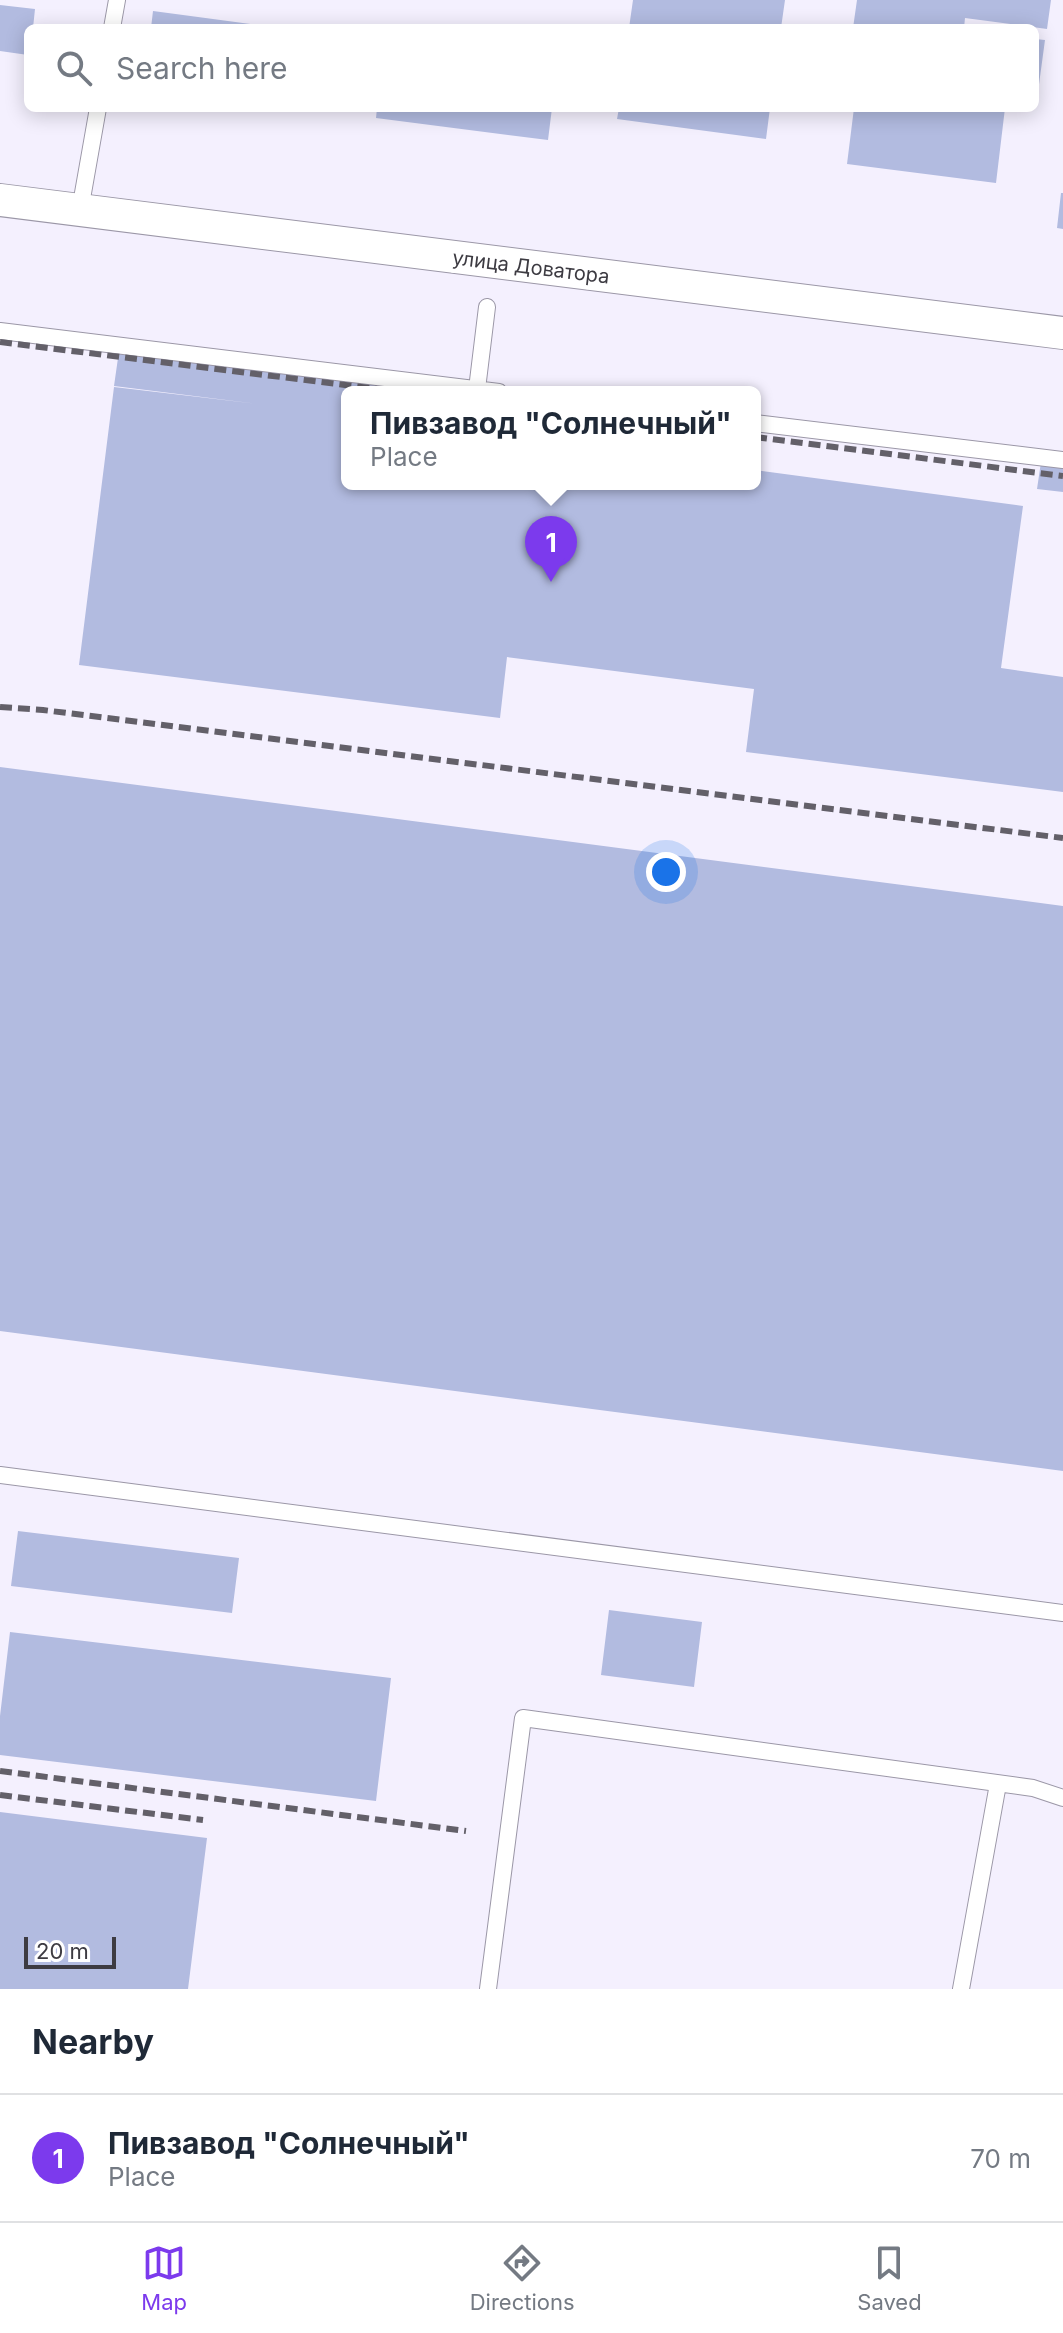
<!DOCTYPE html>
<meta charset="utf-8">
<style>
body{margin:0;font-family:Inter,sans-serif;background:#f6f6f7;color:#1f2937}
.scale{position:absolute;left:24px;bottom:20px;width:92px;box-sizing:border-box;padding-left:8px;border:4px solid #3d3b42;border-top:0;font-size:22px;line-height:28px;white-space:nowrap;color:#3d3b42;-webkit-text-stroke:6px #fff;paint-order:stroke}
.you{position:absolute;left:666px;top:872px;width:28px;height:28px;margin:-20px;border:6px solid #fff;border-radius:50%;background:#1a73e8;box-shadow:0 0 0 12px #1a73e833}
.badge{display:grid;place-items:center;width:52px;height:52px;border-radius:50%;background:#7c3aed;color:#fff;font-size:26px;font-weight:700}
.pin{position:absolute;translate:-50% -66px;filter:drop-shadow(0 2px 4px #0008)}
.pin::after{content:'';position:absolute;top:42px;width:28px;height:24px;background:inherit;clip-path:polygon(0 0,100% 0,50% 100%)}
.popup{position:absolute;left:341px;top:386px;width:420px;height:104px;box-sizing:border-box;display:grid;place-content:center;border-radius:12px;background:#fff;filter:drop-shadow(0 2px 6px #0005);font-size:26px;white-space:nowrap;color:#747a83}
.popup b{font-size:30px;color:#1f2937}
.popup::after{content:'';position:absolute;left:50%;top:100%;margin-left:-16px;border:16px solid transparent;border-top-color:#fff}
.list{margin:0;padding:0;list-style:none}
h2{display:flex;justify-content:space-between;align-items:center;height:104px;margin:0;padding:0 32px;font-size:34px}
h2 small{font-size:26px;font-weight:400;color:#747a83}
.list li{display:grid;grid-template-columns:52px 1fr auto;gap:24px;align-items:center;box-sizing:border-box;height:128px;padding:0 32px;border-top:2px solid #e0e1e3}
.list b{display:block;font-size:30px;white-space:nowrap}
.list p{margin:0;font-size:26px;white-space:nowrap;color:#747a83}
.list em{font-size:26px;font-style:normal;color:#747a83}
.icon{flex:none;width:44px;height:44px;fill:none;stroke:currentColor;stroke-width:2;stroke-linecap:round;stroke-linejoin:round}
.map{position:relative;flex:none;width:1063px;height:1989px;overflow:hidden}
.search{position:absolute;background:#fff;box-shadow:0 4px 20px #0003;left:24px;right:24px;top:24px;height:88px;display:flex;align-items:center;gap:20px;box-sizing:border-box;padding:0 28px;border-radius:12px;color:#747a83;font-size:30px}
.sheet{height:232px;background:#fff}
nav{display:flex;justify-content:space-around;align-items:center;box-sizing:border-box;height:112px;border-top:2px solid #e0e1e3;background:#fff;font-size:22px;color:#747a83}
nav a{display:grid;justify-items:center;gap:4px}
nav .on{color:#7c3aed}
.map>svg:first-child{display:block}
.building{fill:#b2bbe0}
.lines{fill:none;stroke-linecap:round;stroke-linejoin:round}
.service-casing{stroke:#9b97a7;stroke-width:18}
.minor-casing{stroke:#9b97a7;stroke-width:34}
.service{stroke:#fff;stroke-width:16}
.minor{stroke:#fff;stroke-width:32}
.rail{stroke:#636069;stroke-width:6;stroke-dasharray:12 6;stroke-linecap:butt}
.labels{text-anchor:middle;dominant-baseline:central;stroke-width:8;stroke-linejoin:round;paint-order:stroke}
.street-label{font-size:20px;fill:#3d3b42;stroke:#fff}
</style>
<div class="map">
<svg width="1063" height="1989" viewBox="0 0 1063 1989">
<rect width="100%" height="100%" fill="#f4f0fe"/>
<path class="building" d="M633 0H785L781 28H629Z
M857 0H1051L1047 29 965 18 964 28H853Z
M0 5 35 9 33 28H28V55L0 51Z
M153 11 265 26V28H151Z
M1035 39 1045 40 1037 99H1035Z
M377 108H552L548 140 376 118Z
M619 108H770L766 139 617 119Z
M854 108H1005L996 183 847 164Z
M1061 193H1063V229L1057 228Z
M119 351 432 390 347 392V484H755V470L1023 506 1001 668 1063 677V792L746 752 754 689 507 657 500 718 79 665 114 387 267 405 114 386Z
M1041 462 1063 465V492L1037 489Z
M0 767 1063 906V1471L0 1331Z
M18 1531 239 1558 232 1613 11 1586Z
M609 1610 702 1622 694 1687 601 1675Z
M10 1632 391 1678 376 1801 0 1755V1716Z
M0 1812 207 1838 188 1989H0Z"/>
<g class="lines">
<defs>
<path id="service" d="M112 28 117 0
M80 210 98 108
M0 331 499 392
M477 389 487 307
M755 423 1063 460
M0 1475 1063 1613
M488 1989 523 1718 1033 1788 1063 1798
M961 1989 998 1784"/>
<path id="minor" d="M0 200 1063 333"/>
</defs>
<use href="#service" class="service-casing"/>
<use href="#minor" class="minor-casing"/>
<use href="#service" class="service"/>
<use href="#minor" class="minor"/>
<path class="rail" d="M0 342 401 392
M755 437 1063 476
M0 707 43 710 1063 838
M0 1771 466 1831
M0 1795 203 1820"/>
</g>
<g class="labels">
<g class="street-label">
<text transform="translate(531 267) rotate(7)">улица Доватора</text>
</g>
</g>
</svg>
<div class="scale">20 m</div>
<div class="you"></div>
<div class="pin badge" style="left:551px;top:582px">1</div>
<div class="popup"><b>Пивзавод &quot;Солнечный&quot;</b>Place</div>
<div class="search"><svg class="icon" aria-label="search" viewBox="0 0 24 24"><circle cx="10" cy="10" r="6"/><path d="M15 15l6 6"/></svg>Search here</div>
</div>
<section class="sheet">
<h2>Nearby<small></small></h2>
<ul class="list">
<li><span class="badge">1</span><div><b>Пивзавод &quot;Солнечный&quot;</b><p>Place</p></div><em>70 m</em></li>
</ul>
</section>
<nav>
<a class="on"><svg class="icon" aria-label="map" viewBox="0 0 24 24"><path d="M3 6l6-2 6 2 6-2v14l-6 2-6-2-6 2zM9 4v14M15 6v14"/></svg>Map</a>
<a><svg class="icon" aria-label="directions" viewBox="0 0 24 24"><path d="M12 3l9 9-9 9-9-9zM9 14v-3h6M13 9l2 2-2 2"/></svg>Directions</a>
<a><svg class="icon" aria-label="saved" viewBox="0 0 24 24"><path d="M7 4h10v16l-5-4-5 4z"/></svg>Saved</a>
</nav>
